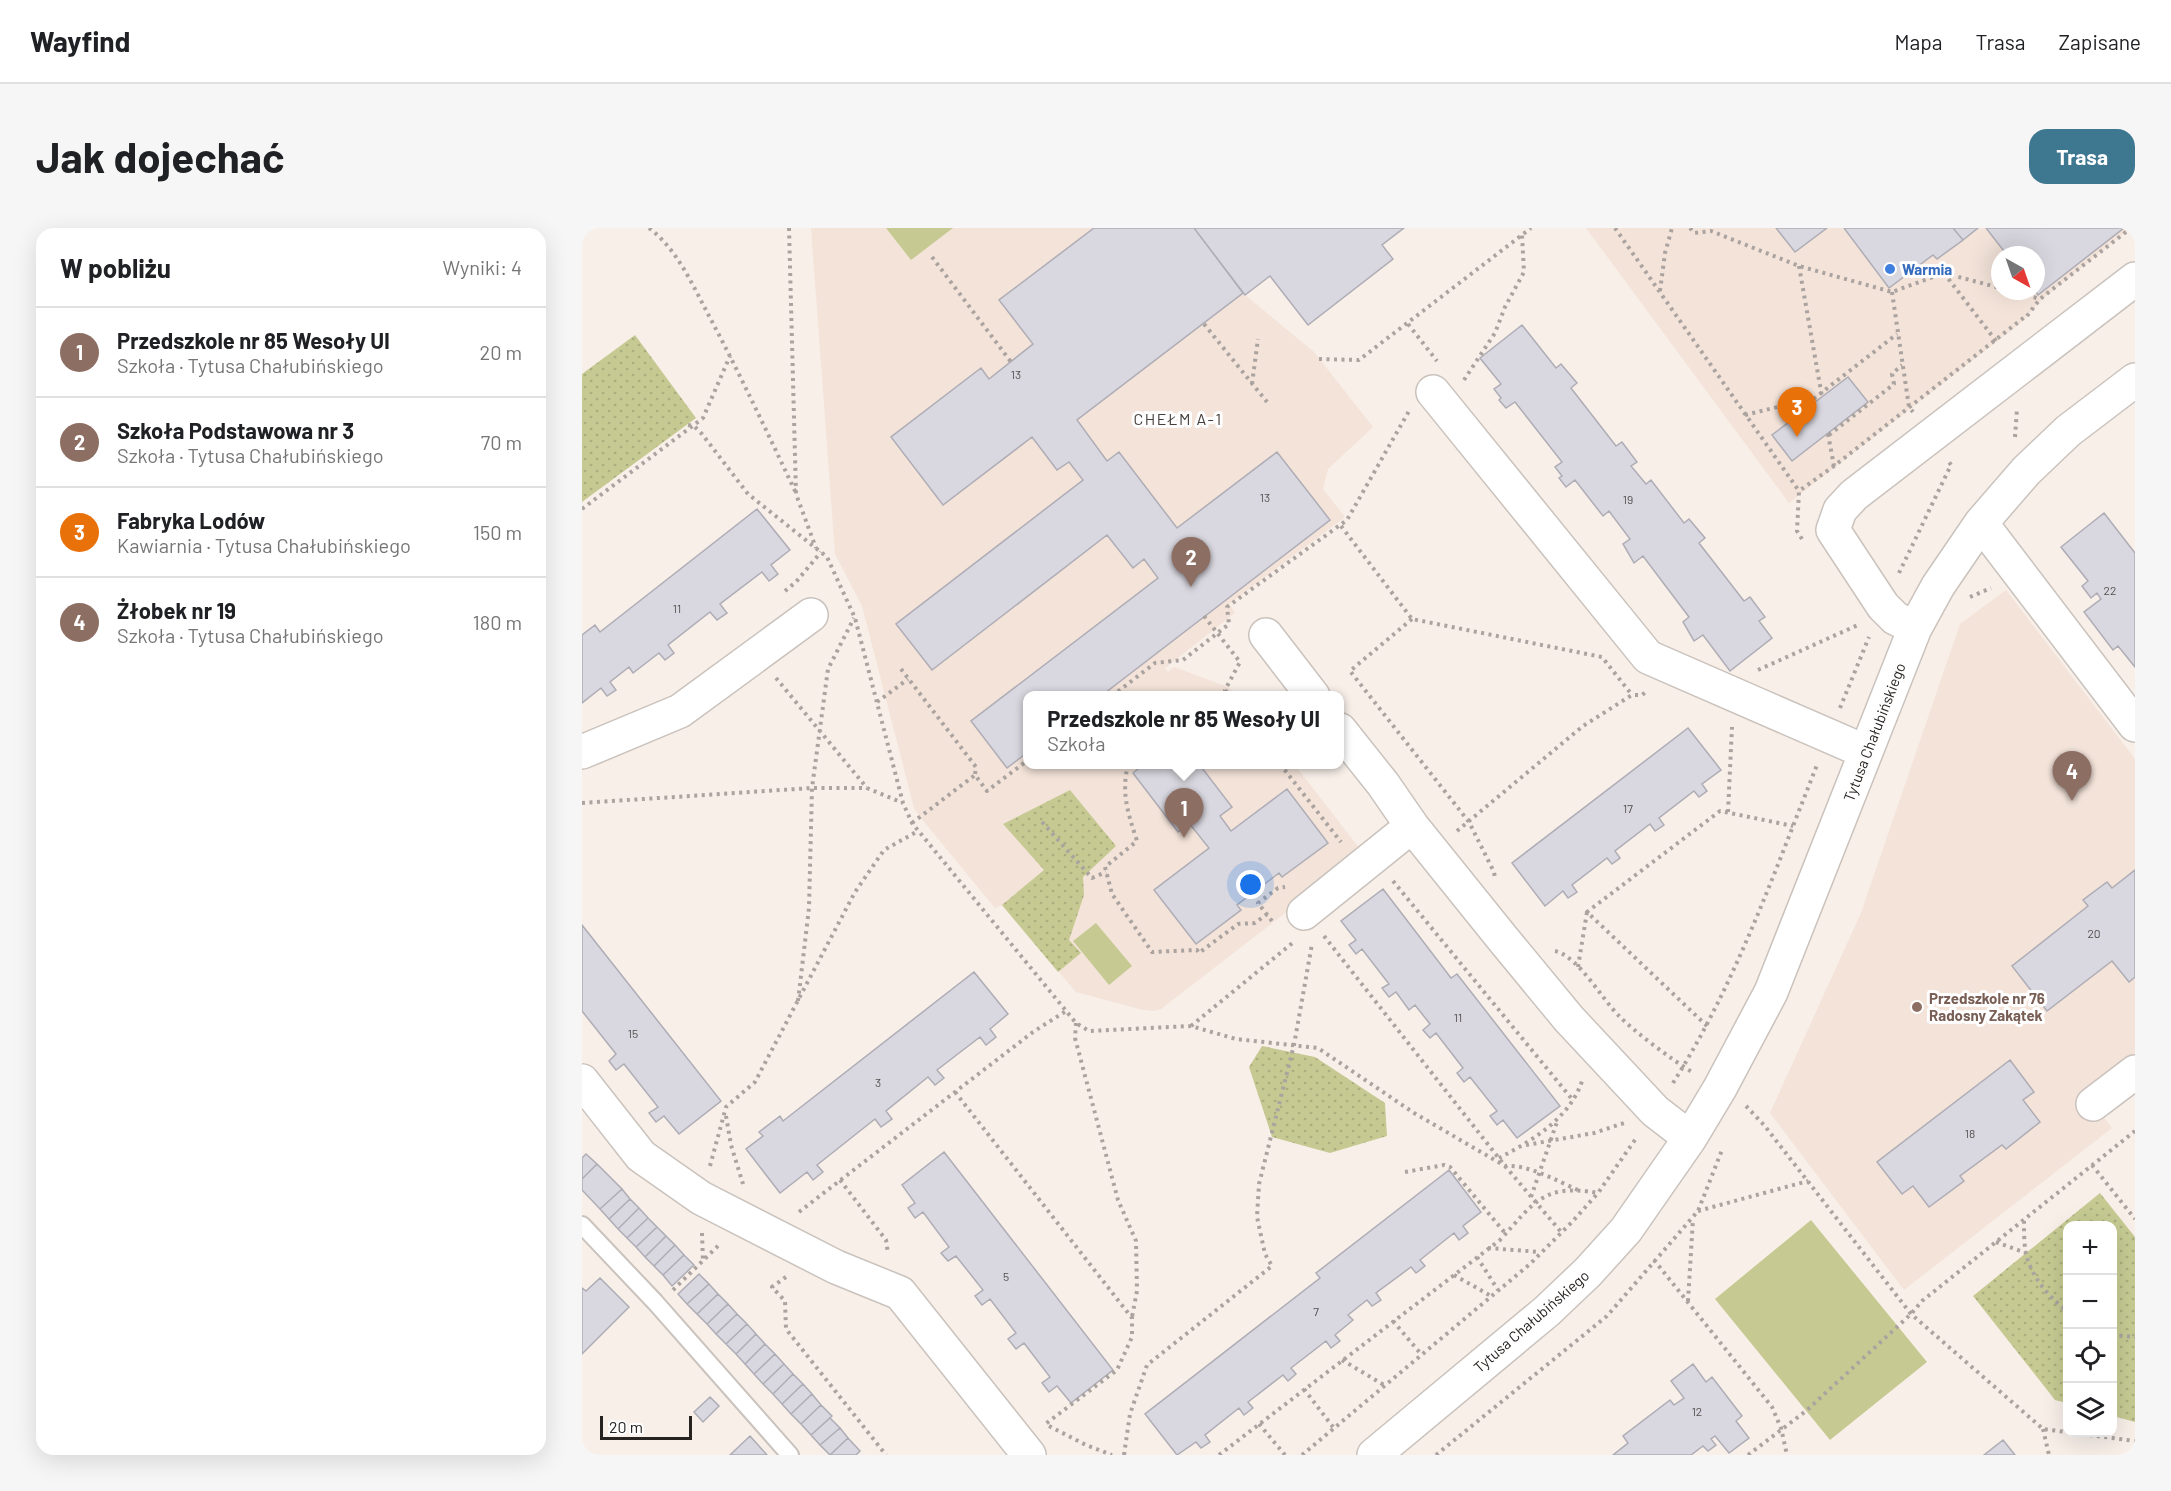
<!DOCTYPE html>
<html lang="pl">
<meta charset="utf-8">
<style>
body{margin:0;font-family:Barlow,sans-serif;background:#f6f6f6;color:#202124}
.controls{position:absolute;right:18px;bottom:18px;display:grid;overflow:hidden;border-radius:12px;box-shadow:0 6px 24px #0002}
.controls button{width:54px;height:54px;display:grid;place-items:center;padding:0;border:0;border-bottom:2px solid #e0e0e0;background:#fff;color:#202124;font:30px sans-serif}
.compass{position:absolute;left:1409px;top:18px;width:54px;height:54px;border-radius:50%;background:#fff;box-shadow:0 6px 24px #0002;rotate:140deg}
.scale{position:absolute;left:18px;bottom:15px;width:92px;box-sizing:border-box;padding-left:6px;border:3px solid #272321;border-top:0;font-size:16px;line-height:21px;white-space:nowrap;color:#272321;-webkit-text-stroke:4px #fefefe;paint-order:stroke}
.you{position:absolute;left:669px;top:657px;width:21px;height:21px;margin:-15px;border:4px solid #fff;border-radius:50%;background:#1a73e8;box-shadow:0 0 0 9px #1a73e833}
.badge{display:grid;place-items:center;width:39px;height:39px;border-radius:50%;background:#3d7790;color:#fff;font-size:20px;font-weight:700}
.pin{position:absolute;translate:-50% -50px;filter:drop-shadow(0 2px 3px #0008)}
.pin::after{content:'';position:absolute;top:32px;width:21px;height:18px;background:inherit;clip-path:polygon(0 0,100% 0,50% 100%)}
.popup{position:absolute;left:441px;top:463px;width:321px;height:78px;box-sizing:border-box;display:grid;place-content:center;border-radius:12px;background:#fff;filter:drop-shadow(0 2px 4px #0005);font-size:20px;white-space:nowrap;color:#757577}
.popup b{font-size:22px;color:#202124}
.popup::after{content:'';position:absolute;left:50%;top:100%;margin-left:-12px;border:12px solid transparent;border-top-color:#fff}
.list{margin:0;padding:0;list-style:none}
h2{display:flex;justify-content:space-between;align-items:center;height:78px;margin:0;padding:0 24px;font-size:26px}
h2 small{font-size:20px;font-weight:400;color:#757577}
.list li{display:grid;grid-template-columns:39px 1fr auto;gap:18px;align-items:center;box-sizing:border-box;height:90px;padding:0 24px;border-top:2px solid #e0e0e0}
.list b{display:block;font-size:22px;white-space:nowrap}
.list p{margin:0;font-size:20px;white-space:nowrap;color:#757577}
.list em{font-size:20px;font-style:normal;color:#757577}
.icon{flex:none;width:33px;height:33px;fill:none;stroke:currentColor;stroke-width:2;stroke-linecap:round;stroke-linejoin:round}
.map{position:relative;flex:none;width:1553px;height:1227px;overflow:hidden;border-radius:18px}
header{display:flex;align-items:center;gap:36px;box-sizing:border-box;height:84px;padding:0 30px;background:#fff;border-bottom:2px solid #e0e0e0}
header strong{font-size:28px}
nav{display:flex;gap:33px;margin-inline-start:auto;font-size:21px}
.intro{display:flex;align-items:center;justify-content:space-between;box-sizing:border-box;height:144px;padding:0 36px}
h1{margin:0;font-size:42px}
.button{padding:15px 27px;border-radius:18px;background:#3d7790;color:#fff;font-size:21px;font-weight:700}
main{display:flex;gap:36px;padding:0 36px}
aside{flex:1;background:#fff;border-radius:18px;box-shadow:0 6px 24px #0002}
.map>svg:first-child{display:block}
.built{fill:#f3e3d9;fill-rule:evenodd}
.green{fill:url(#green-dots)}
.pitch{fill:#c6ca92}
.building{fill:#d9d7df;stroke:#aeacb5;stroke-width:1.5}
.lines{fill:none;stroke-linecap:round;stroke-linejoin:round}
.lane-casing{stroke:#cac2bc;stroke-width:20}
.street-casing{stroke:#cac2bc;stroke-width:36}
.path{stroke:#aaa39f;stroke-width:4;stroke-dasharray:3 4.5;stroke-linecap:butt}
.lane{stroke:#fff;stroke-width:16}
.street{stroke:#fff;stroke-width:33}
.shop-dot{fill:#3f7fe0;stroke:#fefefe;stroke-width:2}
.education-dot{fill:#8d6e63;stroke:#fefefe;stroke-width:2}
.labels{text-anchor:middle;dominant-baseline:central;stroke-width:6;stroke-linejoin:round;paint-order:stroke}
.number-label{font-size:12px;fill:#545050}
.shop-label{font-size:15px;font-weight:bold;fill:#366cbe;stroke:#fefefe;text-anchor:start}
.street-label{font-size:15px;fill:#272321;stroke:#fefefe}
.education-label{font-size:15px;font-weight:bold;fill:#785e54;stroke:#fefefe;text-anchor:start}
.neighbourhood-label{font-size:16px;letter-spacing:1.5px;fill:#453e3a;stroke:#fefefe}
</style>
<header>
<strong>Wayfind</strong>
<nav><a>Mapa</a><a>Trasa</a><a>Zapisane</a></nav>
</header>
<div class="intro"><h1>Jak dojechać</h1><a class="button">Trasa</a></div>
<main>
<aside>
<h2>W pobliżu<small>Wyniki: 4</small></h2>
<ul class="list">
<li><span class="badge" style="background:#8d6e63">1</span><div><b>Przedszkole nr 85 Wesoły Ul</b><p>Szkoła · Tytusa Chałubińskiego</p></div><em>20 m</em></li>
<li><span class="badge" style="background:#8d6e63">2</span><div><b>Szkoła Podstawowa nr 3</b><p>Szkoła · Tytusa Chałubińskiego</p></div><em>70 m</em></li>
<li><span class="badge" style="background:#e8710a">3</span><div><b>Fabryka Lodów</b><p>Kawiarnia · Tytusa Chałubińskiego</p></div><em>150 m</em></li>
<li><span class="badge" style="background:#8d6e63">4</span><div><b>Żłobek nr 19</b><p>Szkoła · Tytusa Chałubińskiego</p></div><em>180 m</em></li>
</ul>
</aside>
<div class="map">
<svg width="1553" height="1227" viewBox="0 0 1553 1227">
<defs>
<pattern id="green-dots" width="8" height="8" patternUnits="userSpaceOnUse" patternTransform="scale(1.5)"><rect width="8" height="8" fill="#c6ca92"/><path d="M2 2h.1M6 6h.1" fill="none" stroke="#aaad7e" stroke-width="1.8" stroke-linecap="round"/></pattern>
</defs>
<rect width="100%" height="100%" fill="#f8efe9"/>
<path class="built" d="M229 0H612L663 67 732 124 791 199 746 241 741 261 763 289 647 376 653 385 583 440 586 444 592 439 646 459 653 467 446 468V536L713 537 781 625 579 781 572 783 561 782 494 764 420 677 413 680 338 589 332 580 280 378 253 326Z
M1004 0H1549L1459 72 1440 94 1207 275ZM1418 27H1454V63H1418Z
M1424 362 1553 531V826L1503 865 1530 900 1322 1062 1188 885 1279 685 1378 396Z"/>
<path class="green" d="M53 107 114 190 0 274V146Z
M488 562 534 618 501 649 502 667 487 712 499 725 476 744 420 677 462 642 421 596Z
M680 818 733 829 803 875 805 908 748 925 690 909 667 839Z
M1518 965 1553 1009V1194L1531 1188 1530 998H1486L1485 1175 1473 1172 1391 1068Z"/>
<path class="pitch" d="M304 0H371L329 32Z
M514 695 550 738 527 757 491 713Z
M1229 992 1345 1134 1248 1212 1133 1071Z"/>
<path class="building" d="M512 0H612L661 65 495 192 525 233 537 224 595 300 695 224 748 292 519 468H446V524L425 540 389 493 576 350 562 331 551 340 525 307 350 442 314 396 501 252 487 234 475 242 450 209 361 277 309 209 399 140 407 151 451 116 417 72Z
M612 0H822L800 17 811 31 726 97 688 48 663 67Z
M1194 0H1245L1213 24Z
M1262 0H1371L1381 12 1355 31 1351 27 1307 60Z
M1371 0H1396L1381 12Z
M1404 0H1542L1456 67 1453 63 1454 27H1425Z
M940 97 974 140 979 136 995 155 989 160 1034 218 1040 214 1055 234 1049 238 1064 256 1069 252 1102 295 1107 291 1123 310 1117 315 1162 373 1168 369 1183 389 1177 393 1190 410 1148 443 1121 407 1112 413 1101 394 1107 389 1061 328 1052 335 1041 316 1048 311 1027 283 1021 288 993 252 984 259 977 250 980 248 973 239 980 234 933 174 924 180 917 172 919 170 912 161 919 156 898 130Z
M1266 149 1286 174 1210 233 1190 207Z
M175 281 208 322 189 337 196 346 187 353 180 344 138 376 145 385 135 392 128 384 86 417 92 425 83 432 77 425 51 445 47 439 28 454 34 462 25 468 19 460 0 475V407L13 397 18 404Z
M1522 285 1553 325V439L1536 418 1531 422 1502 384 1519 371 1515 365 1509 370 1500 358 1506 353 1479 319Z
M1106 500 1139 542 1120 556 1125 563 1117 569 1112 563 1077 590 1082 597 1073 603 1068 596 1033 623 1038 630 1030 636 1025 630 990 657 995 664 986 670 981 663 963 678 930 635Z
M562 536H617L650 579 638 588 649 603 705 561 746 615 700 649 697 645 655 677 659 682 614 716 572 662 627 620 607 595 596 604 551 545Z
M1553 642V749L1547 754 1530 733 1465 783 1430 738 1506 678 1501 672 1525 654 1530 660Z
M801 661 869 750 875 746 978 878 935 910 921 892 915 897 908 888 915 883 888 849 882 854 875 845 881 840 854 805 848 810 841 802 848 796 833 777 827 782 814 764 807 769 800 760 807 756 780 721 774 726 767 717 774 712 759 693Z
M0 697 139 873 97 906 82 888 74 894 67 885 76 879 42 836 34 842 27 833 34 826 0 783Z
M392 744 426 786 408 801 414 809 404 817 398 809 355 842 362 850 353 857 346 849 304 883 310 891 299 899 293 891 235 937 241 944 231 952 225 944 198 965 164 921 181 908 177 904 198 888 201 893Z
M1428 832 1452 864 1441 872 1458 894 1424 921 1420 917 1378 948 1382 953 1347 979 1331 958 1320 966 1295 934Z
M362 924 531 1142 489 1175 475 1158 467 1164 460 1155 468 1149 442 1115 434 1121 426 1111 434 1105 408 1071 400 1077 393 1068 401 1062 374 1028 366 1033 359 1025 367 1019 341 984 333 990 326 980 333 975 320 957Z
M4 926 15 936 0 951V930Z
M15 936 40 961 18 981 0 962V951Z
M867 942 899 984 881 998 886 1005 877 1012 872 1005 838 1032 843 1038 834 1045 829 1039 794 1065 799 1072 790 1078 785 1072 766 1087 771 1092 753 1107 758 1113 749 1120 744 1113 709 1140 714 1146 706 1153 701 1147 666 1174 671 1180 662 1187 657 1180 623 1207 628 1214 619 1220 614 1214 595 1227 563 1186 738 1050 734 1045Z
M40 961 48 971 27 991 18 981Z
M48 971 57 980 36 1001 27 991Z
M57 980 66 990 45 1010 36 1001Z
M66 990 75 999 54 1019 45 1010Z
M75 999 84 1008 63 1029 54 1019Z
M84 1008 93 1017 72 1038 63 1029Z
M93 1017 102 1027 81 1047 72 1038Z
M102 1027 112 1037 90 1058 81 1047Z
M117 1046 127 1056 105 1076 96 1066Z
M18 1050 47 1079 0 1126V1060L4 1063Z
M127 1056 136 1066 115 1086 105 1076Z
M136 1066 146 1076 125 1096 115 1086Z
M146 1076 155 1086 134 1106 125 1096Z
M155 1086 165 1096 144 1116 134 1106Z
M165 1096 174 1106 154 1126 144 1116Z
M174 1106 183 1116 163 1136 154 1126Z
M183 1116 193 1126 172 1146 163 1136Z
M193 1126 202 1136 181 1156 172 1146Z
M202 1136 211 1146 191 1166 181 1156Z
M1111 1136 1124 1154 1130 1149 1160 1188 1154 1193 1167 1210 1147 1225 1133 1208 1129 1211 1134 1217 1126 1223 1121 1218 1109 1227H1031L1046 1215 1041 1208 1088 1172 1092 1177 1102 1170 1089 1153Z
M211 1146 221 1156 200 1176 191 1166Z
M221 1156 230 1166 209 1186 200 1176Z
M230 1166 239 1177 219 1196 209 1186Z
M128 1169 137 1178 121 1194 112 1184Z
M239 1177 250 1188 229 1207 219 1196Z
M248 1190 258 1200 238 1217 229 1207Z
M258 1200 266 1210 248 1227 238 1217Z
M168 1208 185 1227H148Z
M266 1210 278 1223 274 1227H248Z
M1421 1212 1433 1227H1402Z"/>
<g class="lines">
<defs>
<path id="lane" d="M0 997 73 1074 208 1227"/>
<path id="street" d="M851 164 1066 429 1284 524
M1399 295 1553 497
M1333 400 1313 390 1301 378 1251 302 1258 282 1272 267 1553 51
M684 407 731 468
M758 502 801 556 830 598 921 711 987 791 1073 883 1108 910
M0 524 98 483 229 387
M722 685 830 598
M0 853 59 928 119 970 254 1039 318 1065 447 1227
M1511 876 1553 844
M792 1227 965 1083 1006 1044 1044 1002 1108 910 1138 860 1189 764 1333 400 1356 358 1399 295 1444 243 1486 203 1553 152"/>
</defs>
<use href="#lane" class="lane-casing"/>
<use href="#street" class="street-casing"/>
<path class="path" d="M67 0C95 21 110 56 126 86 157 144 185 204 213 263
M207 0 214 266 234 320
M1033 0 1217 263
M1108 0 1112 5 1129 3 1217 38 1310 64 1362 45 1418 60
M350 29 429 134
M1217 38 1240 169
M1362 45 1414 113
M1078 63 1083 25 1090 0
M1430 63 1458 71
M1310 64 1327 179 1331 184
M1445 88 1458 71 1549 0
M622 96 685 174
M826 96 855 133
M737 131 777 132 949 0
M882 152 913 105 923 79 942 44 940 7
M670 156 676 111
M1163 187 1216 174 1221 179 1315 106
M106 197 112 198 120 206 166 266 245 329 273 390 321 575 330 595 494 795 507 803 609 798 654 811 736 820 832 885 923 938C946 936 975 953 996 962
M1246 206 1252 238
M1247 207 1312 156 1310 146 1320 137
M1433 209 1435 181
M0 281 121 190 148 128
M759 298 830 391 1020 429 1050 467
M1220 311 1215 303 1217 263 1252 238 1444 88
M1317 345 1369 237 1367 234
M203 363 214 354 239 324
M1388 369 1409 360
M622 388 658 434 643 462 648 468
M830 391 768 443 887 594 912 644 913 650
M319 441 394 539 393 547
M1176 442 1276 397
M194 450 285 560 321 575
M530 468 573 435 601 432 647 396 645 379 765 292 827 183
M295 474 326 451
M1258 480 1287 409
M546 536C539 566 546 585 555 613L523 639 530 666 570 724 615 722 617 725 656 696 673 695 685 686
M698 536 759 614
M0 575 230 560H285
M1146 584 1150 499
M460 594 510 650 524 644
M330 595 393 547 405 563 446 532
M875 603 1001 498 1050 467H1060L1065 463
M811 653 990 871
M690 693 676 675 696 660 703 659
M742 708 923 938 980 1005
M973 723C996 728 1020 771 1037 788 1054 805 1089 831 1110 844
M996 739 1005 684
M216 773 227 680 230 560 246 441 272 390
M494 795 493 810 536 972 554 1013 555 1063 550 1089
M609 798 713 713
M1125 798 1005 684 1138 583 1211 598
M1091 855C1153 757 1192 645 1235 537
M373 864 550 1090V1109L535 1142 462 1197
M1164 878 1182 897 1329 1086 1461 1201 1553 1213
M144 888 149 917 161 956
M944 917 1012 905 1042 895
M917 930C950 913 988 890 1000 853
M1510 937 1553 991
M128 938 144 879 173 854 273 664 302 622 336 603
M823 944 862 937 868 939 923 1005
M258 952 304 1012 306 1026
M949 969 976 891
M1116 983 1226 953
M217 984 451 804 484 783
M1442 993C1442 1003 1442 1016 1444 1026 1450 1050 1467 1069 1486 1084
M120 1005 121 1034
M1414 1014 1444 1025
M906 1020 958 1024
M895 1029 916 1062
M1072 1032 1190 1179 1199 1200 1205 1227
M872 1047 909 1068
M204 1049 190 1059 203 1073 204 1101 304 1227
M91 1062 139 1015
M1106 1073 1111 991
M811 1093 839 1126
M1530 1107 1553 1109
M760 1132 802 1157
M722 1161 751 1199
M677 1196 703 1227
M467 1198 504 1217 530 1227
M1461 1201 1467 1227
M542 1227 548 1186 565 1137 690 1038 683 1026 675 989 677 956 712 817 730 716
M637 1227 918 1012C952 975 961 955 1016 965
M720 1227 948 1036 990 994 1016 965 1055 909
M854 1227 1025 1088 1116 983 1140 922
M1166 1227 1224 1183 1329 1086 1340 1073 1553 903"/>
<use href="#lane" class="lane"/>
<use href="#street" class="street"/>
</g>
<circle class="shop-dot" cx="1308" cy="41" r="6"/>
<circle class="education-dot" cx="1335" cy="779" r="6"/>
<g class="labels">
<g class="number-label">
<text x="434" y="146">13</text>
<text x="683" y="269">13</text>
<text x="1046" y="271">19</text>
<text x="1528" y="362">22</text>
<text x="95" y="380">11</text>
<text x="1046" y="580">17</text>
<text x="1512" y="705">20</text>
<text x="876" y="789">11</text>
<text x="51" y="805">15</text>
<text x="296" y="854">3</text>
<text x="1388" y="905">18</text>
<text x="424" y="1048">5</text>
<text x="734" y="1083">7</text>
<text x="1115" y="1183">12</text>
</g>
<g class="shop-label">
<text x="1320" y="41">Warmia</text>
</g>
<g class="street-label">
<text transform="translate(1292 504) rotate(-69)">Tytusa Chałubińskiego</text>
<text transform="translate(949 1093) rotate(-41)">Tytusa Chałubińskiego</text>
</g>
<g class="education-label">
<text x="1347" y="770">Przedszkole nr 76<tspan x="1347" dy="17">Radosny Zakątek</tspan></text>
</g>
<g class="neighbourhood-label">
<text x="596" y="190">CHEŁM A-1</text>
</g>
</g>
</svg>
<div class="controls">
<button>+</button>
<button>−</button>
<button><svg class="icon" aria-label="locate" viewBox="0 0 24 24"><circle cx="12" cy="12" r="6"/><path d="M12 2v4M12 18v4M2 12h4M18 12h4"/></svg></button>
<button><svg class="icon" aria-label="layers" viewBox="0 0 24 24"><path d="M12 4l9 5-9 5-9-5zM3 14l9 5 9-5"/></svg></button>
</div>
<svg class="compass" viewBox="-18 -18 36 36"><path d="M0-13l5 13h-10z" fill="#e53935"/><path d="M0 13l5-13h-10z" fill="#757577"/></svg>
<div class="scale">20 m</div>
<div class="you"></div>
<div class="pin badge" style="left:602px;top:610px;background:#8d6e63">1</div>
<div class="popup"><b>Przedszkole nr 85 Wesoły Ul</b>Szkoła</div>
<div class="pin badge" style="left:609px;top:359px;background:#8d6e63">2</div>
<div class="pin badge" style="left:1215px;top:209px;background:#e8710a">3</div>
<div class="pin badge" style="left:1490px;top:573px;background:#8d6e63">4</div>
</div>
</main>
